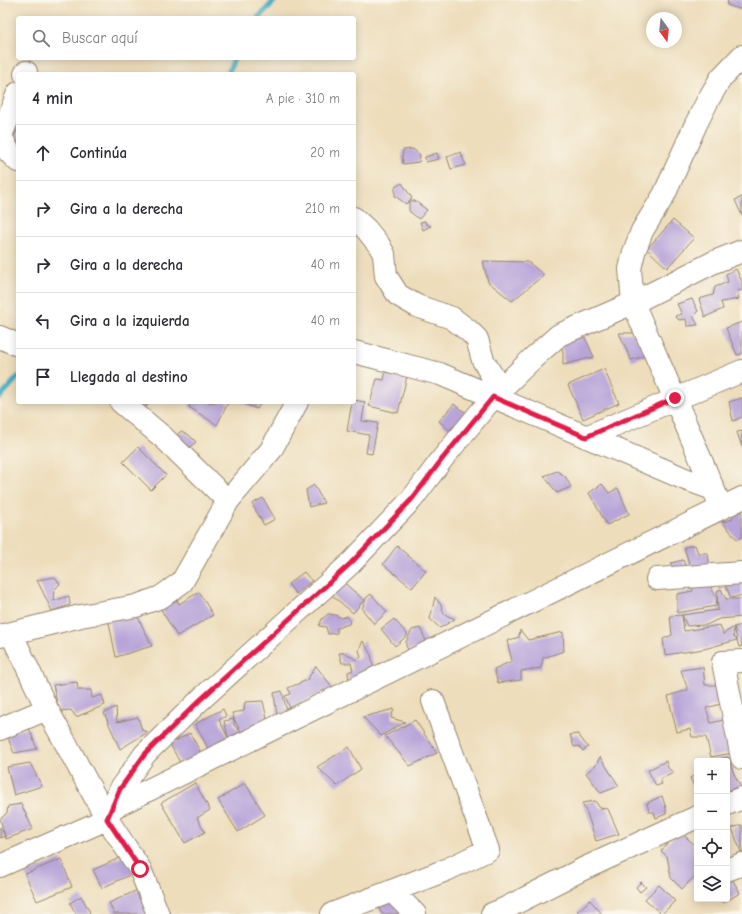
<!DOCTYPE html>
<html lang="es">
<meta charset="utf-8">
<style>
body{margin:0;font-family:"Comic Neue",sans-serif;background:#f2f2f3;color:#2b2b33}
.controls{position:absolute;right:12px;bottom:12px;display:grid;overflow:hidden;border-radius:4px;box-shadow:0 2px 10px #0003}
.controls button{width:36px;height:36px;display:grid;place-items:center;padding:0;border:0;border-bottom:1px solid #e1e1e2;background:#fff;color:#2b2b33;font:20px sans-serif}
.compass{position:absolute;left:646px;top:12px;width:36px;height:36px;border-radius:50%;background:#fff;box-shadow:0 2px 10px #0003;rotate:165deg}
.stop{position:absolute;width:12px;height:12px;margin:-9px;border:3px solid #e11d48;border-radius:50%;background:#fff}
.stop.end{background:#e11d48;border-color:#fff;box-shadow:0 1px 4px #0008}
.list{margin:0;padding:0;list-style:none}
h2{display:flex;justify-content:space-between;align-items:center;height:52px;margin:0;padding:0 16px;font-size:17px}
h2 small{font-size:13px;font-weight:400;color:#7c7c81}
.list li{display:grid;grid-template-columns:26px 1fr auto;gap:12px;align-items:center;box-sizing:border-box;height:56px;padding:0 16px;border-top:1px solid #e1e1e2}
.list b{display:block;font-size:15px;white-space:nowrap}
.list em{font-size:13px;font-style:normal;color:#7c7c81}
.icon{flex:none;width:22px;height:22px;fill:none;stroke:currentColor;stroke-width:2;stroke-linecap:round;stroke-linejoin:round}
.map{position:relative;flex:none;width:742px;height:914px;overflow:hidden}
.search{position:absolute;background:#fff;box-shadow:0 2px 10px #0003;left:16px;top:16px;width:340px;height:44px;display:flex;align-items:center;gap:10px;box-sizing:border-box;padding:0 14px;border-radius:4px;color:#7c7c81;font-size:15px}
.panel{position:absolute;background:#fff;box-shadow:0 2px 10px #0003;left:16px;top:72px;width:340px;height:332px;border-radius:4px}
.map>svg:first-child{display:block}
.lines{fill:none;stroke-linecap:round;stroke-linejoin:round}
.stream{stroke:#41adc0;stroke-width:5.5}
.building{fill:#b8a4d9;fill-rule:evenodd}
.minor-casing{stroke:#94846c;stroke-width:24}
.minor{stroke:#fff;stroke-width:22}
.route{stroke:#e11d48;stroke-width:5}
</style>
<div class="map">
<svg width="742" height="914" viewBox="0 0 742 914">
<rect width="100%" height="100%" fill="#fbf7ec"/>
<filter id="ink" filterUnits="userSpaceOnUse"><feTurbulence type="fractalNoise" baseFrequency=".025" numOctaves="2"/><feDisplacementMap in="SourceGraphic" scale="8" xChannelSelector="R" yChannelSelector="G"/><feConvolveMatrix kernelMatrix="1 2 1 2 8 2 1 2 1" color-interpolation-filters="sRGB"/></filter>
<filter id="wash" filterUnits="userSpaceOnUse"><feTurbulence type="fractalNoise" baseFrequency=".012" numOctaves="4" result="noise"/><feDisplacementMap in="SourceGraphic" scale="16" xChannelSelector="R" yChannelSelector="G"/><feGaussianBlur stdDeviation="0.9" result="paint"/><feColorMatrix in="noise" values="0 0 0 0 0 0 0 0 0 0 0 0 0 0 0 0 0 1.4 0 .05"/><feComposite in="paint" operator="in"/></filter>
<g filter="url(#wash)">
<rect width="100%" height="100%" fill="#edddbb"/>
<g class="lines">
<path class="stream" d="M258 18 275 0
M228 74 234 58
M0 397 18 377"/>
</g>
<g id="blocks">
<path class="building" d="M728 0H742V10L727 5Z
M18 129V150L10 143Z
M413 149 420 155 419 162 403 164 402 157 403 150Z
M461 152 463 159 466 165 451 169 447 157Z
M437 153 439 159 426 162 425 157Z
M402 183 412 198 406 204 395 196V187Z
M742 197V216L735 200Z
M409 201H415L427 210 419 219 409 211Z
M673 220 694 238 667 268 647 249Z
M425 221 426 224 431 226 423 230 420 222Z
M483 261 528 262 544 275 512 301 488 282Z
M736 269 742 282V290L737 291 739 299 721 302 723 309 705 317 699 299 713 295 715 287 728 282 726 274Z
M692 299 698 311 693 316 698 325 687 326 686 319 679 320 675 316 682 314 677 304Z
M742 322V354L737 355 726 328Z
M619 333H636L649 355 631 360Z
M584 336 588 344 594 357 563 365V352L559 339Z
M604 369 619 403 583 419 568 385Z
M386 370 407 376 398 413 369 406 377 379 384 380Z
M742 398V417L733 421 729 402Z
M354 400 365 402 362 421 378 423 372 454 366 453 369 435 347 431 352 402H354Z
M136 402H151L141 411Z
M191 402H226L228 403 217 425 189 407Z
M240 402H261L257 409Z
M454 404 460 409 469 414 449 430 439 421Z
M181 431 189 435 196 442 185 451 173 439Z
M742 431V447L737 432Z
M138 447 166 475 151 490 123 462Z
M557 471 565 476 571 487 557 493 544 476Z
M602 484 609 493 618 488 629 514 607 525 589 493Z
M314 485 324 503 309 507 306 490Z
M263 498 275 519 264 525 252 504Z
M742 505V537L737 539 722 522 733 519 730 508Z
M695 545 698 553H708L710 570 692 573 684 547Z
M397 546 426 571 412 588 383 564Z
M683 560 687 570 673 575 671 563Z
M304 572 312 581 296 594 288 584Z
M55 577 60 584 54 590 53 601 69 596 70 605 52 611 37 580Z
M340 579 364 600 353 613 328 592Z
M742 581V595L731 598 724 582Z
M709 583 717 599 716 606 677 613V594L693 591 691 586Z
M721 589 726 599H742V617L719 619 706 625 687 626 682 615 684 631 720 625 723 634 734 627 733 636 737 640 734 627 742 625V646L739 647 737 640 704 649 665 655 663 639 672 635 670 616 682 615 718 610 717 591Z
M199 592 213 615 177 636 157 603 173 593 179 604Z
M371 594 387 612 374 624 362 609 366 598Z
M435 597 441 605 444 614 455 619 440 628 430 619Z
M135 611 152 646 116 657 108 618Z
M328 614 335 615 342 618 347 616 350 621 349 624 337 628V633L328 634 326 627 319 626 322 619Z
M394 619 408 635 395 646 381 629Z
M420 628 429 647 409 651 406 646V642L412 630Z
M520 630 528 640 563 632 564 651 543 658 541 668 521 671V680L498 683 494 669 512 661 507 641 519 637Z
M363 641 371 655 374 669 349 680 348 672 353 670 351 663H342L339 653H346L356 660 361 657 359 650Z
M316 666 333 688 290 708 285 696 291 694 288 688 307 680Z
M703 667 705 685H716L721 704 706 708 711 723 723 720 725 723 733 753 711 757 706 737H692L690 729 677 732 668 696 688 690 681 670Z
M77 682 78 690H91L92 698 102 695 105 705 76 717 71 710 59 711 53 685Z
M282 691 287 712 277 717 274 693Z
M263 701 267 719 242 734 241 732 228 737 224 721 234 719 232 713 244 711 245 702ZM234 719 241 732 234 725Z
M116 707 117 722 138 717 142 730 148 732 120 749 104 713Z
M223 709 226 716 219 720 231 743 211 754 195 724Z
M394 709 391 718 405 722 381 736 363 717Z
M415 720 437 753 410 766 385 736Z
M29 728 37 749 14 753 6 733Z
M190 733 203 757 183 768 170 744Z
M578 734 583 741 588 747 583 751 579 746 574 747 570 735Z
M349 747 361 769 337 786 317 767Z
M600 757 619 786 601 793 586 773 596 765Z
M728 757 734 774 741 787 727 791V761L713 760Z
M666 761 668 768 674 773 660 779 662 784 656 786 648 770Z
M30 763 42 786 14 795 7 767Z
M697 774V792L690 778Z
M195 783 210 810 197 818 205 832 185 843 161 803Z
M245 783 265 815 238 832 218 800Z
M662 796 666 808V814L656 818 654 812H649L647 803Z
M595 801 600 808 608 809 619 834 596 841 587 813 582 803Z
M21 804 33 829 6 839 5 836 0 838V827L5 836 0 819 7 813 8 806Z
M742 825V855L732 828Z
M679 831 697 847V877L695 876 682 889 671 878 667 856 661 851Z
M126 855 134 873 102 888 93 870Z
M61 859 72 887 37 901 25 874Z
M729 873 740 893 723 903 721 899H727V875Z
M641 882 646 887 640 892 636 887Z
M659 885 675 901 662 914H661L645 899Z
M142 888 154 914H114L109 903Z
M81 896 90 912 88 914H76L70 903Z
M394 900 401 914H382L377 905Z
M590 900 602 914H579L577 912Z"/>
</g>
</g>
<g filter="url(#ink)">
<use href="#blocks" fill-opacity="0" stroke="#94846c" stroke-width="1"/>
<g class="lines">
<defs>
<path id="minor" d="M25 74 26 72
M18 93 1 136 9 152 18 161
M354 218 366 229 379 245 384 254 386 276 398 295 417 306 452 318 469 331 477 339 483 360 491 374 503 388
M0 337 18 345
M354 352 370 356 440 374 685 479 713 489
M121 402 164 438 228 501
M586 437 742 371
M721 507 675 399 633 303 630 269 634 252 642 231 664 195 696 124 708 100 721 78 742 56
M657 579 742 573
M11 633 47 709 107 819 140 869 158 914
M0 636 81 616 136 606 161 597 182 582 228 501 271 450 297 402
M742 661 723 662 742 758
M0 729 47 709
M727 804 742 798
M112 808 120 789 145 754 199 701 351 563 412 499 443 458 493 397 532 359 559 335 633 303 714 262 742 251
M0 866 107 819 112 808 742 498
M727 870 742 864
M392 891 415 914
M332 914 446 870 488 850 433 701
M492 914 502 910 583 869 697 817"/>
</defs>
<use href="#minor" class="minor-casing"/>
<use href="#minor" class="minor"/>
</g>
</g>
<g class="lines" filter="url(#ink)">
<path class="route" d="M140 869 107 819 120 789 145 754 199 701 351 563 412 499 443 458 493 397 586 437 675 398"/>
</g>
</svg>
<div class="controls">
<button>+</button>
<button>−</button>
<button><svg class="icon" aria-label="locate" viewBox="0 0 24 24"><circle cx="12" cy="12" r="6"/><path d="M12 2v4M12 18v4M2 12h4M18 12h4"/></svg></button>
<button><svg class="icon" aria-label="layers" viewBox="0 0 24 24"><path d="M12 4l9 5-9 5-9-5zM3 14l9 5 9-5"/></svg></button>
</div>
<svg class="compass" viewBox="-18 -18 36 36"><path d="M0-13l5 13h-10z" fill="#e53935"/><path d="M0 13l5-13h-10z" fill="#7c7c81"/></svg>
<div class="stop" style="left:140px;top:869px"></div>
<div class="stop end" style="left:675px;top:398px"></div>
<div class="search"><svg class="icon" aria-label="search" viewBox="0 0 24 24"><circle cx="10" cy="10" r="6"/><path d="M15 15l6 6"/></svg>Buscar aquí</div>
<section class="panel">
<h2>4 min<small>A pie · 310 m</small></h2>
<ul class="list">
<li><svg class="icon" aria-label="ahead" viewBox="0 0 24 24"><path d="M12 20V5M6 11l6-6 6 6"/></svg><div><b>Continúa</b></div><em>20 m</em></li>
<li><svg class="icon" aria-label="right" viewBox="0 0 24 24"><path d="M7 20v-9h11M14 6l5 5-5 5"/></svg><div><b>Gira a la derecha</b></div><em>210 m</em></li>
<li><svg class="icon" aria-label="right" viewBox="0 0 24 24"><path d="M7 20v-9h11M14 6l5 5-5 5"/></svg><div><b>Gira a la derecha</b></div><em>40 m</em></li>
<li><svg class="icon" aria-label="left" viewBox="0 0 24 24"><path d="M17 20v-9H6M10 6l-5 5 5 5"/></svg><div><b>Gira a la izquierda</b></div><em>40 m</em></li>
<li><svg class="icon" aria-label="arrive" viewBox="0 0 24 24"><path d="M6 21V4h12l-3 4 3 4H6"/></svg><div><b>Llegada al destino</b></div></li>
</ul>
</section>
</div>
